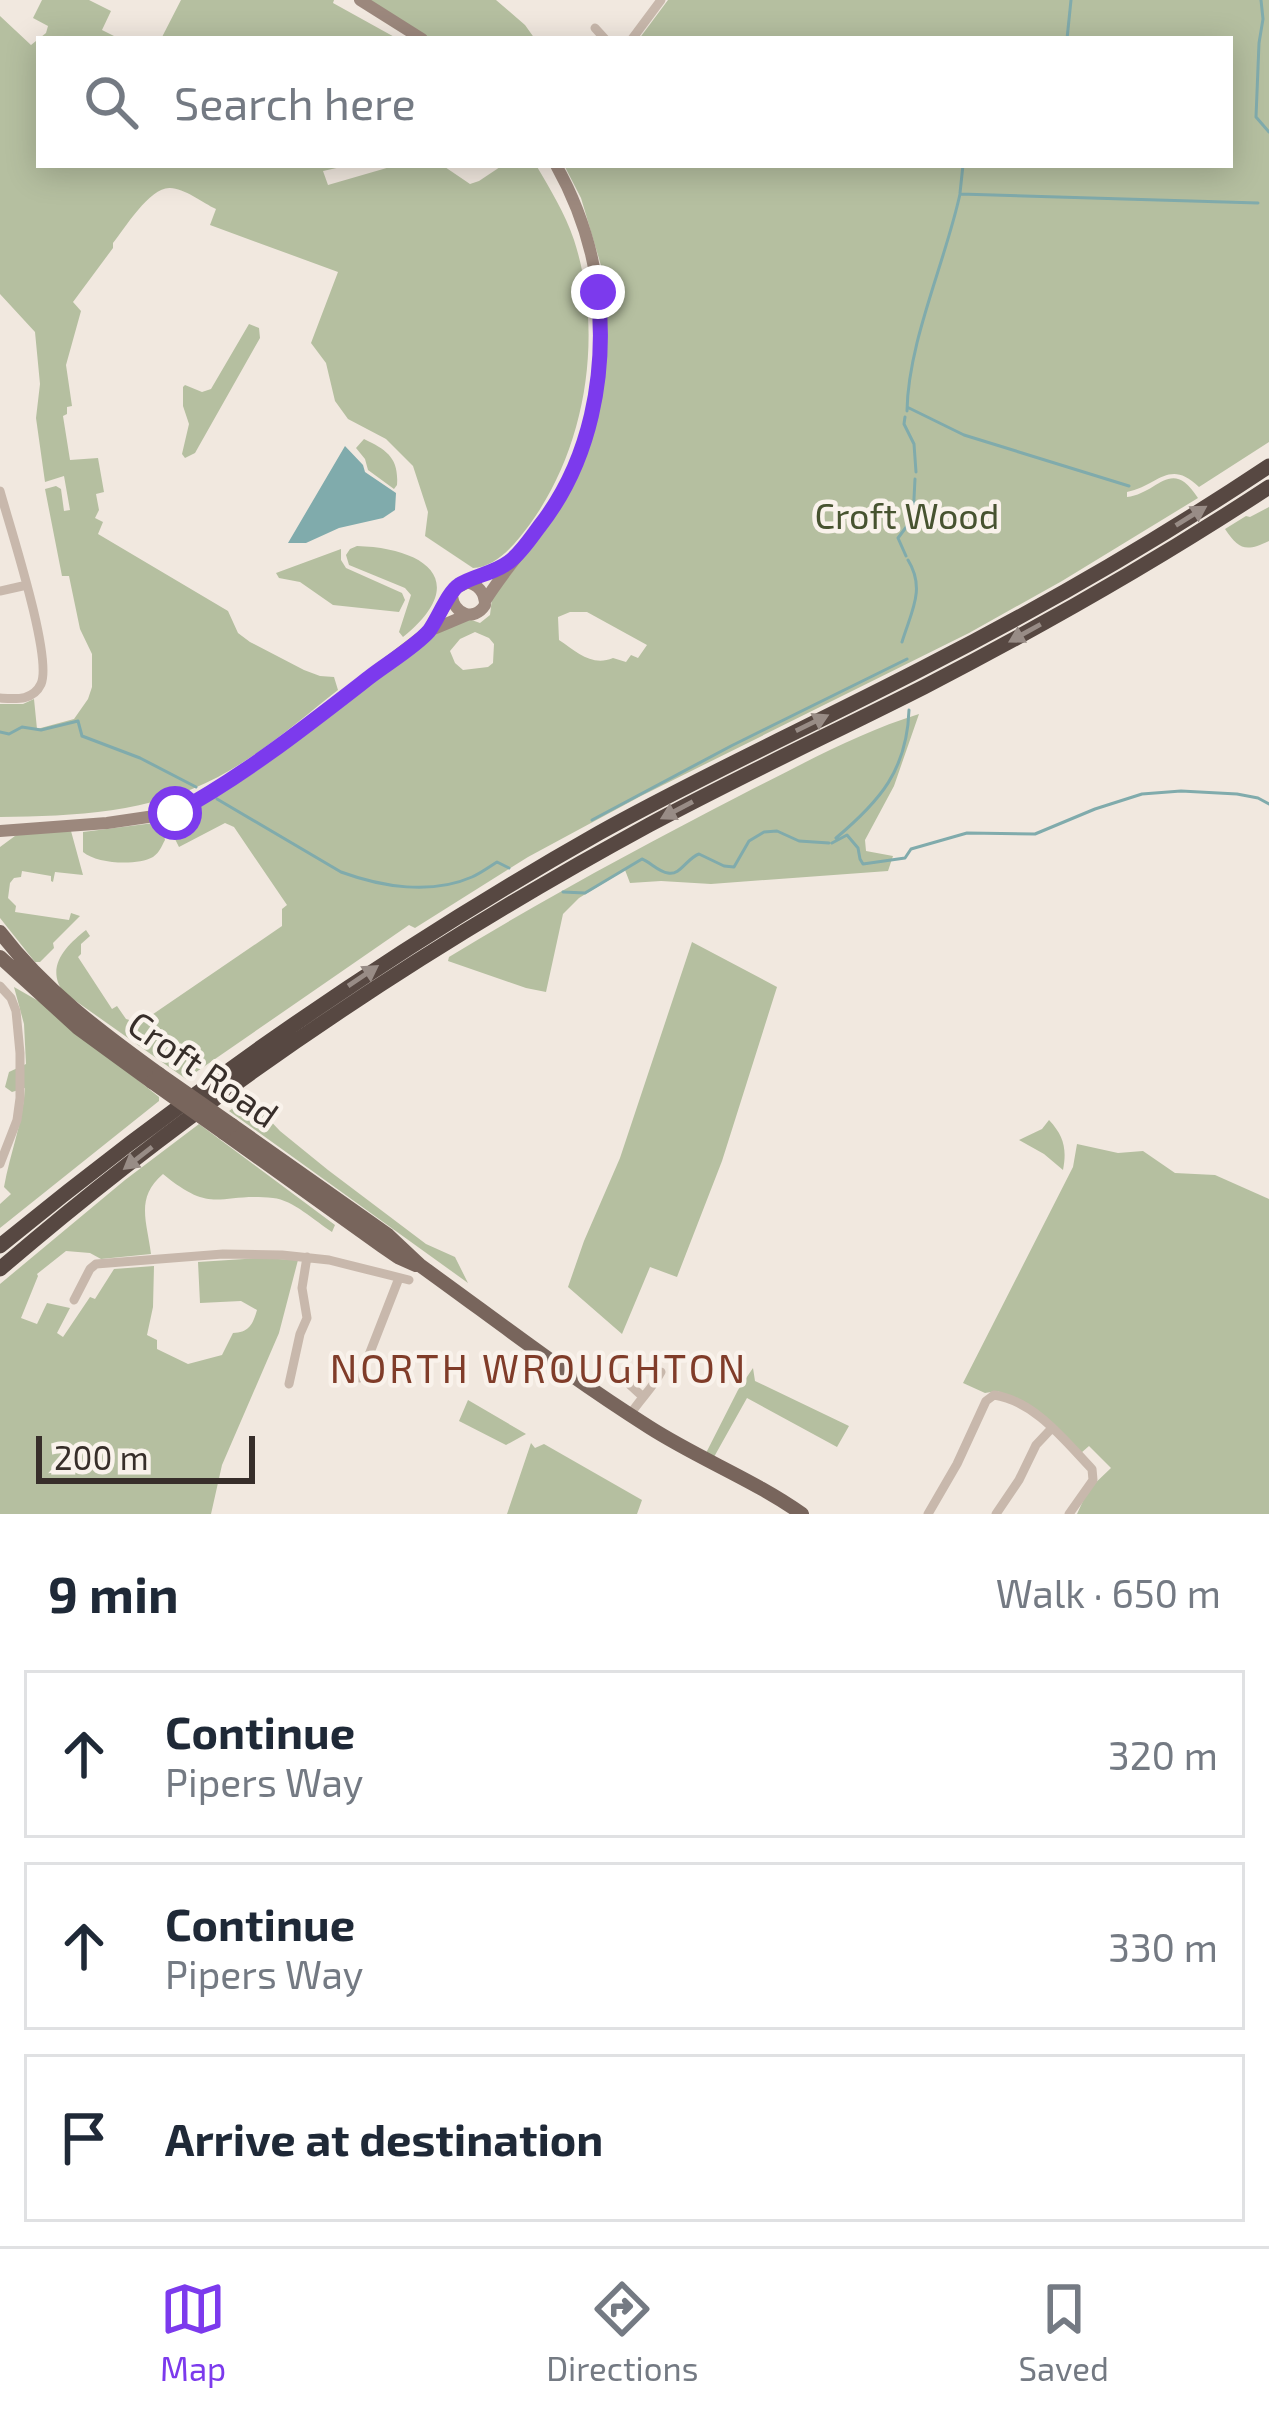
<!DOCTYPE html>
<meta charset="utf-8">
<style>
body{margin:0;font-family:"Exo 2",sans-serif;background:#f2f2f3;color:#1f2937}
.scale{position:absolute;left:36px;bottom:30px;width:219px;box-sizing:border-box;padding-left:12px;border:6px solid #372e2a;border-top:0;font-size:33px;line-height:42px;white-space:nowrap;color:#372e2a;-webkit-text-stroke:9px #f9f2eb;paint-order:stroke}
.stop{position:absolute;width:36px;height:36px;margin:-27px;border:9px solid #7c3aed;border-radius:50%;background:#fff}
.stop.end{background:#7c3aed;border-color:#fff;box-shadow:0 3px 12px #0008}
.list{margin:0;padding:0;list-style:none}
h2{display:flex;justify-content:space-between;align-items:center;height:156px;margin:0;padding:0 48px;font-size:51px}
h2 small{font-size:39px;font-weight:400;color:#747a83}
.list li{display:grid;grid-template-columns:78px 1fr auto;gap:36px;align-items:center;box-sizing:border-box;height:168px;margin:0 24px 24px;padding:0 24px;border:3px solid #e0e1e3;border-radius:0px}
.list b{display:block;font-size:45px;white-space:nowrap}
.list p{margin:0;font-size:39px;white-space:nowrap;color:#747a83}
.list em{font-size:39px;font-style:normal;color:#747a83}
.icon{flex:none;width:66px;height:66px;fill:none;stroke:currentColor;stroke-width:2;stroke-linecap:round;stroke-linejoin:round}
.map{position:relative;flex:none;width:1269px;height:1514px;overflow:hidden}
.search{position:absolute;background:#fff;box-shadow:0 6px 30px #0003;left:36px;right:36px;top:36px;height:132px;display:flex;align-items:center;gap:30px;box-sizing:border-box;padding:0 42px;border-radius:0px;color:#747a83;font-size:45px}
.sheet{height:732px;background:#fff}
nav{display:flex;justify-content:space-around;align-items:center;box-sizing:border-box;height:168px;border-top:3px solid #e0e1e3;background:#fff;font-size:33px;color:#747a83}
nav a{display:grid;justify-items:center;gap:6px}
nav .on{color:#7c3aed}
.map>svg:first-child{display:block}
.green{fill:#b5bfa0;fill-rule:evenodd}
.water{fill:#80abac}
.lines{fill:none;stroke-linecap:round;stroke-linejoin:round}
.stream{stroke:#80abac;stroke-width:3}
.street{stroke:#c8b8ac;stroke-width:9}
.secondary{stroke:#9c887d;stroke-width:12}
.primary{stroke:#78655c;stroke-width:14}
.highway{stroke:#574842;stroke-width:15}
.primary-bridge{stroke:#78655c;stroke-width:14}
.oneway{fill:#988c86}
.route{stroke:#7c3aed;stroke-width:15}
.labels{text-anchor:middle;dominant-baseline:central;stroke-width:9;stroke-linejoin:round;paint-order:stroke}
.park-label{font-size:36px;fill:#475330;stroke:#f9f2eb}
.street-label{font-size:36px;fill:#372e2a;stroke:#f9f2eb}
.neighbourhood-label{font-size:39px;letter-spacing:3px;fill:#803c29;stroke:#f9f2eb}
</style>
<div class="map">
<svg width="1269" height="1514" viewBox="0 0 1269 1514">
<rect width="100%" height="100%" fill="#f1e8df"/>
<path class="green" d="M42 0H89L111 11 102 30 120 39H39V165H350L323 171 328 185 397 165H442L470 184 479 181 503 165H536C550 189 565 213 574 240 604 332 587 446 530 524 516 543 497 567 473 568L425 536 428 512 413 466 386 439 348 419 335 401 326 363 311 343 338 272 210 225 216 209C203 203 184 188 170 188 150 187 125 228 113 243V248L73 302 81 311 66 365 72 406 67 407V414L63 416 70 460 98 458 104 492 96 494 99 510 95 518 103 522 98 534 228 611 238 633 250 642 304 670 320 676 334 677 338 690C300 720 261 754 218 777 150 813 75 816 0 817V704H23L34 699 37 729 74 719 88 699 92 687V654L80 629 69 576H62L45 489 56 486 61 489 64 511 70 510 64 476 45 482 36 418 40 384 35 332 0 294V16L31 45 46 33 48 26 33 18Z
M181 0H334L333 3 398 39H161Z
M370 0H496L525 25 535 39H430Z
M668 0H1269V442L1199 487C1169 458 1158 486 1127 492V497C1159 493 1171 456 1198 498L1062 581 969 633 641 796 528 857 415 928 409 925 186 1079 63 992C45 966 67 945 86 930L90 936 81 944V954L78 957 112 1009 117 1006 126 1019 140 1023 282 926V909L287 905 234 827 225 823 179 847 174 837 172 820C197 801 227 792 252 774 323 725 388 650 469 619L480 623 490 615 492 598 543 533 583 461 604 376 605 279 581 198 564 165H1230V39H639ZM570 612H587L647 645 638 658 631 655 626 662 613 658C592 667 577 652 559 640L558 617ZM475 632 489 638 494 644 493 663 488 667 463 670 455 663 450 651 460 639Z
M249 324 259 328 260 338 195 453 185 458 182 454 189 424 183 406V387L185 385 202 392 211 389Z
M364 439C387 450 399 458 397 485L394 489 368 470 365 459 356 448Z
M1269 507V541C1246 552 1239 550 1225 529L1246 516 1250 517Z
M357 546C425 548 472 581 403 637L399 632 411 595 405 588 349 565 346 555 350 549Z
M341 549V560L346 568 402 593 405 600 399 612 333 605 300 582 279 578 276 573Z
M919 714 894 786 865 840 866 851 893 856 888 871 711 884 661 881 630 883 625 870 579 898 563 914 546 992 526 988 448 961 449 957C544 899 642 846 741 795 799 766 857 733 919 714Z
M154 823 161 824 165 840C161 847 160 852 153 857 137 866 97 864 83 852V832Z
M71 831 83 875 55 872 53 882 51 881V876L22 871 21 877 14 878 10 883 8 898 16 906 15 912 69 920 71 913 80 916 53 943 54 948 40 962H35L0 918V847L19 833Z
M692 942 777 987 722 1161 677 1277 650 1267 622 1334 568 1287 584 1241 620 1158Z
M14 987 42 1003 159 1097V1101L0 1228V1204L11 1194 4 1187C10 1153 23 1122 25 1088L12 1092 5 1087 9 1072 26 1064 24 1024Z
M248 1097 280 1131 328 1170 426 1244 455 1257 468 1283 229 1111Z
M1049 1120C1064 1136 1067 1149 1063 1170L1044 1154 1019 1140 1042 1129Z
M199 1124 335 1225 332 1232C315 1221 293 1200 273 1198 218 1192 214 1216 163 1174 135 1198 147 1221 151 1254L101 1259 90 1253 66 1251 37 1274 38 1276 21 1318 37 1324 47 1303 70 1308 57 1333 63 1337 90 1297 95 1299 114 1269 154 1266 153 1307 147 1335 157 1340V1349L188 1364 222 1355 233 1333C249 1333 253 1324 257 1310L241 1301 200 1303 198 1262 258 1258 298 1260 279 1333 222 1465 211 1514H0V1284L125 1180Z
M1077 1144 1118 1153 1143 1151 1175 1173 1215 1175 1269 1199V1514H1077L1088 1490 1111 1468 1089 1446 1081 1453 1020 1400 997 1391 985 1393 963 1383 1073 1167Z
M753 1368 755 1381 849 1426 837 1447 747 1398 714 1457 706 1453 738 1390Z
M468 1400 526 1434 506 1445 459 1421Z
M531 1443 535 1448 544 1444 642 1500 637 1514H507Z"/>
<path class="water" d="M345 446 363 465 365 472 396 493 395 510 383 518 339 528 306 543H288Z"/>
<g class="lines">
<path class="stream" d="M1261 0 1263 19 1259 43 1256 117 1269 132
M1067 39 1071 0
M960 193 963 165
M909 408 964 435 1129 486
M907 411C908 342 945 263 960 194L1258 203
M905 417 904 424 914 444 916 472
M906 556 898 538 913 518 915 479
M902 642C911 612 926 589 908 560
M0 732 9 734 22 727 41 730 78 721 82 736 140 758 196 787
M217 799 341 872C382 887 431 895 472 877 481 873 489 867 497 862L509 868
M592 820 731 746 907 659
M836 838C880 801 907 770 909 710
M832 843 847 835 858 848 860 859 863 864 905 858 911 849 967 833 1035 834 1095 809 1142 794 1181 791 1237 794 1258 798 1269 804
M563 892 585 893 642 859C650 862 659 872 668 873 680 876 687 858 699 854L724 866 734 867 749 841 764 832 777 831 799 841 829 843"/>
<path class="street" d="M595 28 605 39
M632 39 661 0
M0 491C9 524 53 658 41 684 33 701 16 699 0 698
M0 591 27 585
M0 986 11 998 16 1011 20 1053V1098L17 1120 0 1164
M74 1300 90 1269 96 1264 223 1254 282 1255 329 1260 409 1280
M360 1378 399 1278
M289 1384 300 1334 307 1318 302 1288 307 1257
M629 1384 642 1396
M630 1415C640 1399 652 1389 661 1372
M928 1514 957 1464 986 1401 994 1395C1035 1401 1065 1441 1092 1469L1093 1480 1069 1514
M996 1514 1019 1480 1036 1445 1051 1429"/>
<path class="secondary" d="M360 0 422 39
M452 596C454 614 474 622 485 605 485 593 478 584 466 582
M485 601C508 564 539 533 561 495 618 394 612 265 556 165
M429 631 456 588 505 564
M0 831 107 823 175 813 258 762 429 631 467 615"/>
<path class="primary" d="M0 932C44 990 101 1032 159 1074
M0 957 78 1028 152 1082
M232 1125 388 1235 421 1266C496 1320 571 1378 649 1427 699 1459 754 1480 802 1514
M224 1133 382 1246 398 1257 416 1265"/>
<path class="highway" d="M0 1246C188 1092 387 953 599 833 705 774 815 724 923 668 1042 607 1158 540 1269 466
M0 1269C199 1098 419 950 649 825 740 776 833 733 924 687 1042 626 1158 560 1269 487"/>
<path class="primary-bridge" d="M159 1074 232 1125
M152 1082 224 1133"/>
</g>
<defs><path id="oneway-solid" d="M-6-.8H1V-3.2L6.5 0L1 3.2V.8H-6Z" transform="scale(3)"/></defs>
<g class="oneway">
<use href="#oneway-solid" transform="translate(1191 516) rotate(-32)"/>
<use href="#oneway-solid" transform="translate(1025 633) rotate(151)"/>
<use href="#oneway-solid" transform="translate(812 723) rotate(-26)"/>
<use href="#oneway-solid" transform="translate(677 810) rotate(152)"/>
<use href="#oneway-solid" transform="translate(363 976) rotate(-34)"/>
<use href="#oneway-solid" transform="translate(138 1158) rotate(142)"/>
</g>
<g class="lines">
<path class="route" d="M175 813C245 775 308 725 371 676 388 663 416 646 429 631 438 619 448 592 459 585 472 576 493 574 509 562 521 553 530 539 539 527 591 461 607 374 598 292"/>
</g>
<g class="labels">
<g class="park-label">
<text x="907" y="514">Croft Wood</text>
</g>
<g class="street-label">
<text transform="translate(204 1068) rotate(35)">Croft Road</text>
</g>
<g class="neighbourhood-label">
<text x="539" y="1367">NORTH WROUGHTON</text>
</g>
</g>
</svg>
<div class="scale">200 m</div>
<div class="stop" style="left:175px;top:813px"></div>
<div class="stop end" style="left:598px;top:292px"></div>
<div class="search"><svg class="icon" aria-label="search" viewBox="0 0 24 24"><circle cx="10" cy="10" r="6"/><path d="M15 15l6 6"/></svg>Search here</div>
</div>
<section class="sheet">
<h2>9 min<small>Walk · 650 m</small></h2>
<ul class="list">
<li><svg class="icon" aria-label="ahead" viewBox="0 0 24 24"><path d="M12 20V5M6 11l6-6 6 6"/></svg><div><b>Continue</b><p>Pipers Way</p></div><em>320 m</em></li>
<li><svg class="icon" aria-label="ahead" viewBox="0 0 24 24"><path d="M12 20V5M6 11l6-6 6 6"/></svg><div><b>Continue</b><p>Pipers Way</p></div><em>330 m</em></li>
<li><svg class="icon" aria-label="arrive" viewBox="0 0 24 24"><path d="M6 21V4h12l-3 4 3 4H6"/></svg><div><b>Arrive at destination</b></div></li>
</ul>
</section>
<nav>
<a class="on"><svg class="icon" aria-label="map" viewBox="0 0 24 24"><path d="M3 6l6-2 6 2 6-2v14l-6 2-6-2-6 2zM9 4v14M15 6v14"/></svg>Map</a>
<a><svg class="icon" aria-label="directions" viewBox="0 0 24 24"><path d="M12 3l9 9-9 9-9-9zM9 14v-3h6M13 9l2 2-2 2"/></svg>Directions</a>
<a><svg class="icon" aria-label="saved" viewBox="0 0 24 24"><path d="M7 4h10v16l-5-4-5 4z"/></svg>Saved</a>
</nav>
